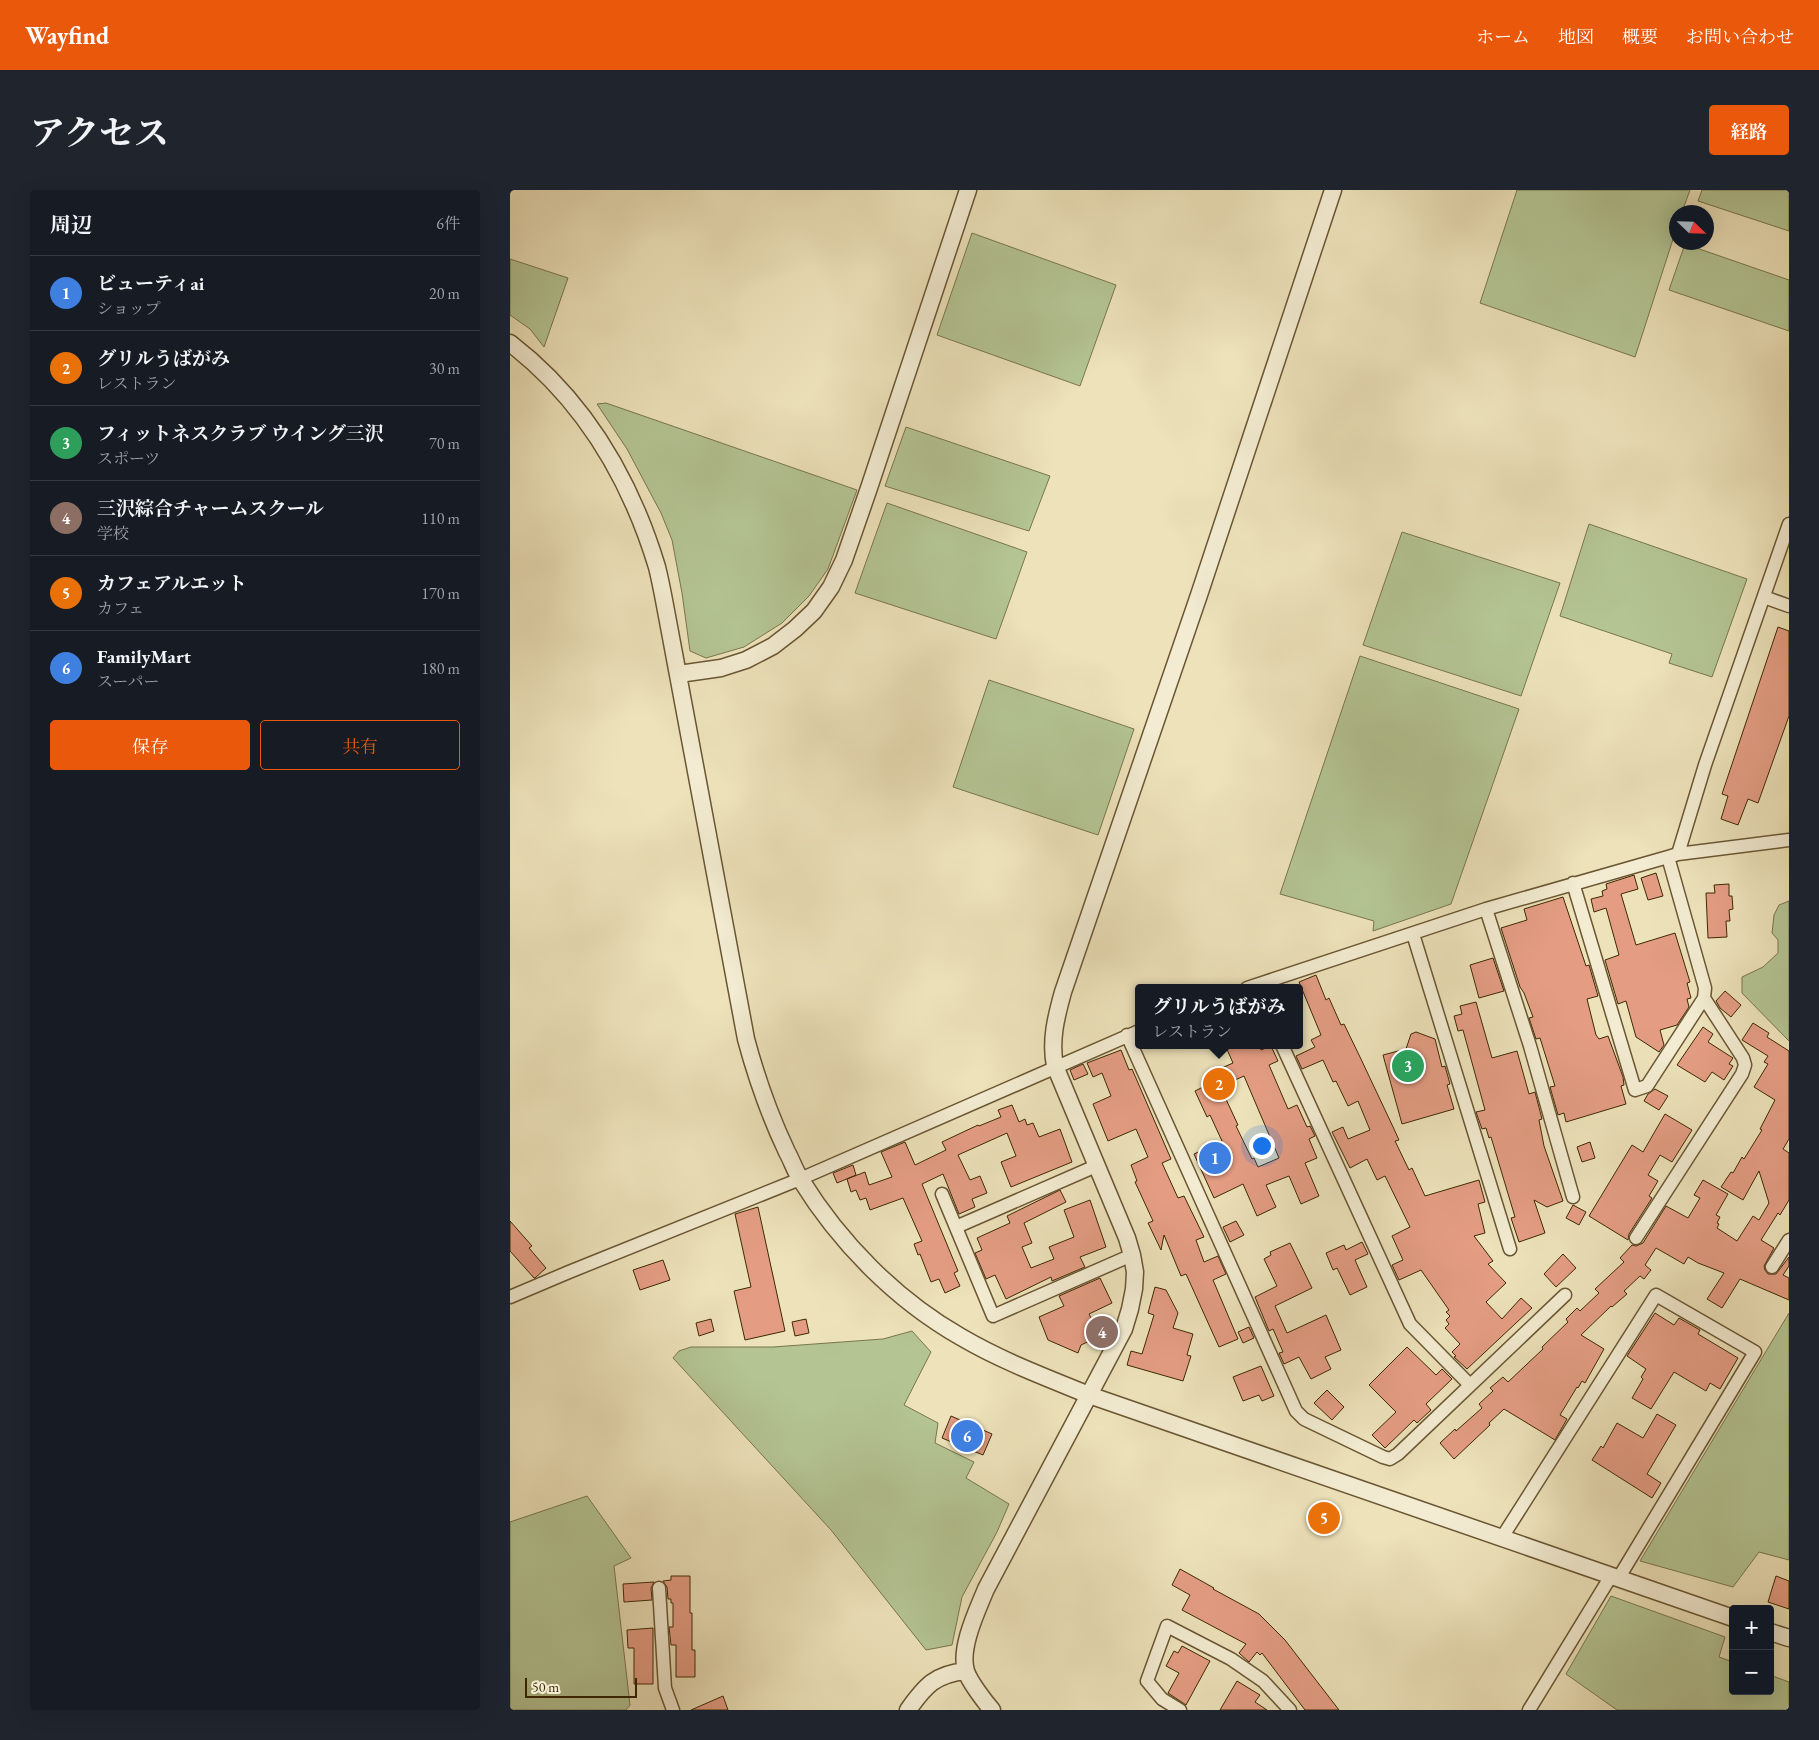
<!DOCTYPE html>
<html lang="ja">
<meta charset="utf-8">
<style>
body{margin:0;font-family:"EB Garamond","Noto Serif JP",serif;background:#20242c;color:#f1f3f6}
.controls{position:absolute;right:15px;bottom:15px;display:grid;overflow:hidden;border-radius:5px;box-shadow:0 5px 20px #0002}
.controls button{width:45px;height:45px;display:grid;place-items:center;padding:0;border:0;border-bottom:1px solid #363941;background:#171b24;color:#f1f3f6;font:25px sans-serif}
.compass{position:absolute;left:1159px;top:15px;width:45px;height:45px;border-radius:50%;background:#171b24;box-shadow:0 5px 20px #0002;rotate:113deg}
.scale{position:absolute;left:15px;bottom:12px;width:112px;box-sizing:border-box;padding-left:5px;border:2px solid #3e2804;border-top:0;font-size:14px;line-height:18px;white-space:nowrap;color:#3e2804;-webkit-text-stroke:4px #f3ecd2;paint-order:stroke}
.you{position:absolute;left:751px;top:955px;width:18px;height:18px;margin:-12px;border:4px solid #fff;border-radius:50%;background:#1a73e8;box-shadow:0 0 0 8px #1a73e833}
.badge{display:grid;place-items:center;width:32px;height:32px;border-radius:50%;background:#ea580c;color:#fff;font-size:16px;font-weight:700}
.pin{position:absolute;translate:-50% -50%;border:2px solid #fff;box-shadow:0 1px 5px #0006}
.popup{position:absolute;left:625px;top:794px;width:168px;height:65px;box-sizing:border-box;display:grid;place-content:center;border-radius:5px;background:#171b24;filter:drop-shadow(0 1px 4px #0005);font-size:16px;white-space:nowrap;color:#9ea1a6}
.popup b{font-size:19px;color:#f1f3f6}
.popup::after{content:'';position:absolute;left:50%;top:100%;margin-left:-10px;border:10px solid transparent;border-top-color:#171b24}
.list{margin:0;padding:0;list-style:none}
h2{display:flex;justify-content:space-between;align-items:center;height:65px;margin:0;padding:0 20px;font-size:21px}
h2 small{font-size:16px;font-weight:400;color:#9ea1a6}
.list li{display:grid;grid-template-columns:32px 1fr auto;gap:15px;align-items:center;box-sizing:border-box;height:75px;padding:0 20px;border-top:1px solid #363941}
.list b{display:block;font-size:19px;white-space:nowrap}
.list p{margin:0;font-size:16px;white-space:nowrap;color:#9ea1a6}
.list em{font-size:16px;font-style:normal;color:#9ea1a6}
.actions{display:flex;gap:10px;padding:15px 20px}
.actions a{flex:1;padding:11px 0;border:1px solid #ea580c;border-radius:5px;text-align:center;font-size:18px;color:#ea580c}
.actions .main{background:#ea580c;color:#fff}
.map{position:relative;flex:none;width:1279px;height:1520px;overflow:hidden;border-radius:5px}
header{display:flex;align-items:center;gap:30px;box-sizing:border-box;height:70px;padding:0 25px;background:#ea580c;color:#fff}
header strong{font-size:24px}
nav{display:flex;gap:28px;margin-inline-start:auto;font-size:18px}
.intro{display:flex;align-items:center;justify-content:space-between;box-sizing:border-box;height:120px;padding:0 30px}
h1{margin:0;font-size:35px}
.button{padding:12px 22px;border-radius:5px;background:#ea580c;color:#fff;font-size:18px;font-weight:700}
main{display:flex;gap:30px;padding:0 30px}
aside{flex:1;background:#171b24;border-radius:5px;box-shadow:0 5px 20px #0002}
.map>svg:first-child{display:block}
.green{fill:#b4c493;stroke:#79764c}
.building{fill:#e49d83;stroke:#3e2804}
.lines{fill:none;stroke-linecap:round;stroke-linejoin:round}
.minor-casing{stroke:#6a5632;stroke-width:15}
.tertiary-casing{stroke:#6a5632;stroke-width:19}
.minor{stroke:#f3ecd2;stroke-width:12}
.tertiary{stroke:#f3ecd2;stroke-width:16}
</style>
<header>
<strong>Wayfind</strong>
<nav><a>ホーム</a><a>地図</a><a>概要</a><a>お問い合わせ</a></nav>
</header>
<div class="intro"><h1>アクセス</h1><a class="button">経路</a></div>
<main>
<aside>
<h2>周辺<small>6件</small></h2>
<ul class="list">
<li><span class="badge" style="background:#3f7fe0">1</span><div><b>ビューティai</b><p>ショップ</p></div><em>20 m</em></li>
<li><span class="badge" style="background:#e8710a">2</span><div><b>グリルうばがみ</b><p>レストラン</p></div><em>30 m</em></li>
<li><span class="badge" style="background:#2e9e5b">3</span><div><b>フィットネスクラブ ウイング三沢</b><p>スポーツ</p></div><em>70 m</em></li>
<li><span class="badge" style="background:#8d6e63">4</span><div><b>三沢綜合チャームスクール</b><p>学校</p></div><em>110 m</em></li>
<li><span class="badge" style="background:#e8710a">5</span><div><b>カフェアルエット</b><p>カフェ</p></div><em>170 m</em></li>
<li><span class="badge" style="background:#3f7fe0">6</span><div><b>FamilyMart</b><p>スーパー</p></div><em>180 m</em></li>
</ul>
<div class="actions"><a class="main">保存</a><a>共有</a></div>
</aside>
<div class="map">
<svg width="1279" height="1520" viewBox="0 0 1279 1520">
<rect width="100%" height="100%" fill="#ede2ba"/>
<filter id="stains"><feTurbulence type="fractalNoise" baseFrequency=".004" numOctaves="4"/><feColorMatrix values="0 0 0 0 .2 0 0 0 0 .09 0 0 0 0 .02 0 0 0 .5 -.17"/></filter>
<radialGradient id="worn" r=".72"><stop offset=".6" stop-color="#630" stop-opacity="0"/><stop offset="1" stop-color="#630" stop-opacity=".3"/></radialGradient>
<path class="green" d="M1007 0H1180L1172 22H1166V40L1125 167 970 113Z
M1192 0H1279V41L1188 11Z
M462 43 606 95 570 196 427 145Z
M1175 54 1279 90V141L1159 100Z
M0 69 58 88 34 157 20 139 0 125Z
M96 213 347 300 318 379 299 406 272 433 234 457 196 468 180 461 172 403 162 350 151 323 117 259 87 214Z
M396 237 540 286 519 341 375 296Z
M377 313 517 362 486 449 345 403Z
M1079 334 1237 389 1202 487 1159 473 1162 464 1050 426Z
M892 342 1050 393 1011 506 853 455Z
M850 466 1009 519 941 714 863 741 864 731 770 704Z
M479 490 624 539 588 645 443 597Z
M1279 711V851L1232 803V787L1253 777 1268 763V750L1262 743 1264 725 1269 715Z
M1279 1123V1370L1249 1362 1223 1397 1130 1371Z
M402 1141 421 1162 394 1215 428 1233 425 1253 464 1272 456 1288 499 1314 487 1342 452 1407 442 1455 416 1460 321 1340 163 1168 169 1161 181 1157H263L373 1149Z
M77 1306 121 1368 104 1376 120 1515 116 1520H0V1332Z
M1101 1406 1215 1447 1209 1467 1223 1472V1501H1260V1485L1279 1492V1520H1107L1056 1484Z"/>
<path class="building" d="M1268 437 1279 441V526L1248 613 1238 609 1228 635 1211 629 1218 606 1212 604Z
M1146 683 1153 706 1138 710 1131 688Z
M1124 685 1128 699 1111 704 1126 755 1165 743 1180 792 1177 793 1181 808 1177 809 1179 817 1167 835 1150 840 1154 855 1149 862 1126 847 1116 811 1108 814 1095 770 1109 765 1096 718 1084 722 1081 709 1093 706 1092 701 1097 699 1096 694Z
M1219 694V706H1222L1223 719 1219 720 1220 731H1216L1217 747 1198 748 1196 703H1205L1204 695Z
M1053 707 1076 776 1079 775 1088 806 1077 809 1086 845 1089 849 1098 846 1113 887 1114 895 1111 896 1116 914 1056 932 1054 923 1048 925 1040 897 1045 896 1030 848 1026 849 1019 828 1023 827 1014 803 1010 797 991 738 1017 730 1014 719Z
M983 768 994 801 969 808 960 775Z
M806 785 816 810 819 808 831 835 834 834 850 867 884 939 889 950 885 951 899 980 902 978 915 1006 969 990 975 1012 968 1014 975 1043 964 1046 983 1071 978 1074 996 1093 976 1112 992 1129 1011 1108 1022 1118 957 1179 944 1167 946 1166 942 1162 950 1154 935 1138 939 1134 936 1130 940 1126 936 1122 939 1120 911 1080 889 1090 882 1075 893 1070 882 1046 900 1037 875 986 867 990 857 969 840 978 822 942 833 937 838 949 860 940 848 911 838 916 826 891 823 892 813 870 792 879 786 866 805 857 801 850 811 845 789 792Z
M1215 801 1231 815 1221 827 1210 818 1206 811Z
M966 812 982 868 1007 861 1019 904 1025 902 1032 929 1029 930 1034 956 1053 1011 1037 1017 1024 1010 1035 1043 1009 1052 1001 1028 1005 1027 981 947 979 948 976 938 972 939 966 922 975 920 953 840 948 841 944 826 952 824 950 816Z
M1243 833 1259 843 1257 847 1279 861V949L1273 959 1279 963V1010L1270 1025 1268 1023 1251 1050 1264 1058 1254 1076 1255 1080 1258 1084H1266L1279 1067V1076L1273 1085 1279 1088V1110L1230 1089 1212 1118 1197 1109 1214 1083 1188 1073 1178 1067 1174 1074 1146 1058 1135 1075 1141 1080 1134 1089 1130 1086 1114 1101 1117 1104 1102 1117 1101 1116 1071 1145 1094 1159 1075 1193 1072 1191 1068 1198 1067 1197 1050 1225 1057 1229 1045 1250 994 1219 979 1233 980 1235 944 1269 930 1253 945 1239 946 1241 972 1218 969 1214 983 1201 980 1198 993 1187 998 1192 1033 1159 1032 1157 1058 1132 1056 1129 1067 1118 1070 1121 1089 1103 1085 1099 1114 1072 1110 1068 1122 1055 1126 1056 1133 1053 1156 1016 1178 1028 1190 1008 1184 1005 1193 990 1218 1004 1206 1025 1210 1027 1207 1033 1209 1034 1207 1038 1227 1051 1243 1026 1249 1030 1259 1013 1249 981 1233 1010 1211 997 1221 982 1223 983 1232 967 1234 969 1252 940 1250 939 1265 910 1244 897 1258 874 1254 872 1258 866 1232 850Z
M1193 837 1203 844 1198 852 1223 868 1219 874 1223 876 1214 890 1202 882 1195 892 1167 875Z
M906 842 925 849 932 877 935 876 940 894 937 895 944 919 892 934 873 865 896 859 901 844Z
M715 855H748L751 860 761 856 768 871 759 875 778 919 787 915 797 937 800 936 805 946 799 949 807 968 795 973 809 1006 791 1014 779 986 756 995 766 1017 747 1026 733 994 704 1008 684 964 712 951 700 925 697 927 685 901 707 890 728 935 726 936 742 969 744 968 748 977 769 968 734 886 714 895 707 880 723 873Z
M611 860 619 880 622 879 661 969 652 973 668 1008 674 1006 694 1047 686 1050 694 1072 708 1066 716 1084 703 1090 728 1149 709 1157 676 1084 671 1086 654 1045 651 1060 638 1033 643 1031 625 992 627 991 621 975 638 967 626 939 598 951 583 914 601 906 592 883 583 887 577 873Z
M573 874 578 884 564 890 560 880Z
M1145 899 1158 906 1149 920 1134 911 1138 904Z
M502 915 509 932 515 929 517 935 523 933 529 947 550 939 562 972 501 997 491 972 506 966 497 943 448 965 460 990 470 986 477 1003 462 1009 465 1017 449 1024 433 984 412 994 448 1081 444 1083 450 1096 435 1103 429 1089 421 1092 410 1064 408 1065 404 1054 412 1051 393 1008 360 1020 356 1008 350 1010 346 1000 341 1002 337 989 355 982 359 995 382 987 371 962 395 952 405 975 436 960 432 952 468 935 469 936 491 927 488 920Z
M1155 924 1182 940 1162 972 1150 965 1138 985 1148 991 1139 1006 1142 1008 1119 1044 1118 1050 1079 1026 1122 955 1133 962Z
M1080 952 1085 968 1072 972 1067 957Z
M343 975 346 985 327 993 323 983Z
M550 1000 556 1012 514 1033 522 1053 512 1057 521 1078 544 1069 539 1057 564 1047 554 1020 580 1010 596 1057 570 1067 575 1077 542 1091 541 1087 496 1109 485 1085 476 1089 465 1063 472 1060 467 1048 500 1033 497 1026Z
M1063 1015 1076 1022 1069 1035 1056 1028Z
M248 1017 275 1141 235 1150 224 1101 241 1097 225 1024Z
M0 1031 22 1056 19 1058 36 1078 25 1088H24L0 1061Z
M726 1031 734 1045 720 1052 713 1037Z
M852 1052 858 1064 845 1070 857 1097 840 1105 827 1078 823 1080 816 1063 834 1055 836 1060Z
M780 1053 802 1098 765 1116 777 1143 816 1125 831 1160 815 1167 821 1179 801 1189 789 1167 774 1174 769 1163 773 1162 763 1139 759 1141 745 1107 767 1096 754 1069 761 1065 760 1062Z
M1053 1064 1066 1078 1046 1097 1034 1084Z
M153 1070 160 1090 130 1100 123 1080Z
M590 1088 602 1113 579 1124 590 1146 571 1155 568 1163 538 1150 529 1127 554 1116 549 1106Z
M645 1097 656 1100 668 1123 663 1138 683 1144 677 1165 681 1166 673 1191 617 1175 621 1161 632 1164 644 1125 638 1123Z
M1145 1123 1164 1135 1169 1128 1190 1140 1188 1144 1228 1168 1210 1199 1200 1193 1196 1201 1164 1182 1141 1219 1122 1208 1133 1189 1131 1187 1136 1179 1117 1166Z
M201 1129 204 1141 189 1146 186 1133Z
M296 1129 299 1143 285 1146 282 1132Z
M739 1137 744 1148 733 1153 728 1142Z
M897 1157 926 1185 932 1179 942 1189 916 1214 921 1220 907 1233 904 1230 875 1258 862 1245 886 1222 859 1195Z
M751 1176 764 1206 752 1211 749 1205 733 1211 723 1187Z
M817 1200 834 1217 822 1230 804 1213Z
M1147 1224 1166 1235 1137 1284 1151 1293 1142 1308 1082 1270 1091 1256 1093 1258 1107 1233 1133 1248Z
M441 1226 482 1244 473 1265 432 1248Z
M670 1379 704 1398 703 1399 749 1424 775 1450 829 1520H795L752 1463 750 1465 747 1462 739 1472 729 1463 736 1454 672 1420 680 1405 662 1395Z
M161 1386H180V1423H182V1460H185V1487H166V1455H161L159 1437H163V1413H161V1409H158L157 1397 153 1391 161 1390Z
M1266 1386 1279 1391V1419L1258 1412Z
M144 1392 141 1398 142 1410 114 1412 113 1394Z
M143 1438V1494H124V1458H118L117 1440Z
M672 1456 700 1471 676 1515 658 1503 669 1483 656 1476 664 1461 668 1463Z
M727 1491 750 1505 745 1512 757 1520H710Z
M213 1506 218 1520H181Z"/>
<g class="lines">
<defs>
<path id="minor" d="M1254 407 1279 416
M1168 664 1195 575 1279 334
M1063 693 1125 900 1137 896 1194 808 1195 798 1158 667
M976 719 1020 856 1063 1007
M903 744 1000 1059
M737 798 976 719 1158 667 1168 664 1279 650
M617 845 786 1221 794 1229 873 1267 880 1269 888 1264 1055 1105
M772 855 900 1134 959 1194
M432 1004 483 1126 622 1065
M446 1037 586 976
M1126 1048 1232 884 1235 875 1233 868 1194 808
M1262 1077 1279 1050
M0 1107 59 1082 290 989 629 841
M991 1349 1146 1105 1245 1162 1108 1389
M149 1398 155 1498 163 1520
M670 1520 652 1509 637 1491 657 1436 721 1469 753 1491 780 1520
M1019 1520 1101 1386"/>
<path id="tertiary" d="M0 153C74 210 120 288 147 377 151 393 154 410 157 426L236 849C247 890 259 924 277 962 282 971 285 981 291 990 330 1053 386 1110 451 1147 492 1171 535 1187 579 1205L1223 1428
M169 484 211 478 236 470 263 456 285 439 304 421 321 397 334 370 359 298 458 0
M1260 1442 1279 1448
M398 1520C415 1496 425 1484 456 1481
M482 1520C475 1512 459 1491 456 1481 449 1458 467 1421 476 1399L614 1139 620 1119 624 1099 625 1082 622 1065 617 1048 545 876C540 851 546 827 553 802L689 405 823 0"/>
</defs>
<use href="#minor" class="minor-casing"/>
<use href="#tertiary" class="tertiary-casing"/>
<use href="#minor" class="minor"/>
<use href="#tertiary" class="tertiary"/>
</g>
<rect width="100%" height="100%" filter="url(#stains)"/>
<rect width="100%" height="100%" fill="url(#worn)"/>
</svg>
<div class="controls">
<button>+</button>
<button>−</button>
</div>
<svg class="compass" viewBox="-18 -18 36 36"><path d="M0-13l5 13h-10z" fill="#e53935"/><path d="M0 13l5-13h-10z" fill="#9ea1a6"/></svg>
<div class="scale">50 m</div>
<div class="you"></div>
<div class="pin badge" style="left:705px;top:968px;background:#3f7fe0">1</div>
<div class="pin badge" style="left:709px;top:894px;background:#e8710a">2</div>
<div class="popup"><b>グリルうばがみ</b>レストラン</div>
<div class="pin badge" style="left:898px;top:876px;background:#2e9e5b">3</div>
<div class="pin badge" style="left:592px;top:1142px;background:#8d6e63">4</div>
<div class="pin badge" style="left:814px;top:1328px;background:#e8710a">5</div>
<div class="pin badge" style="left:457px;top:1246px;background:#3f7fe0">6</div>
</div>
</main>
